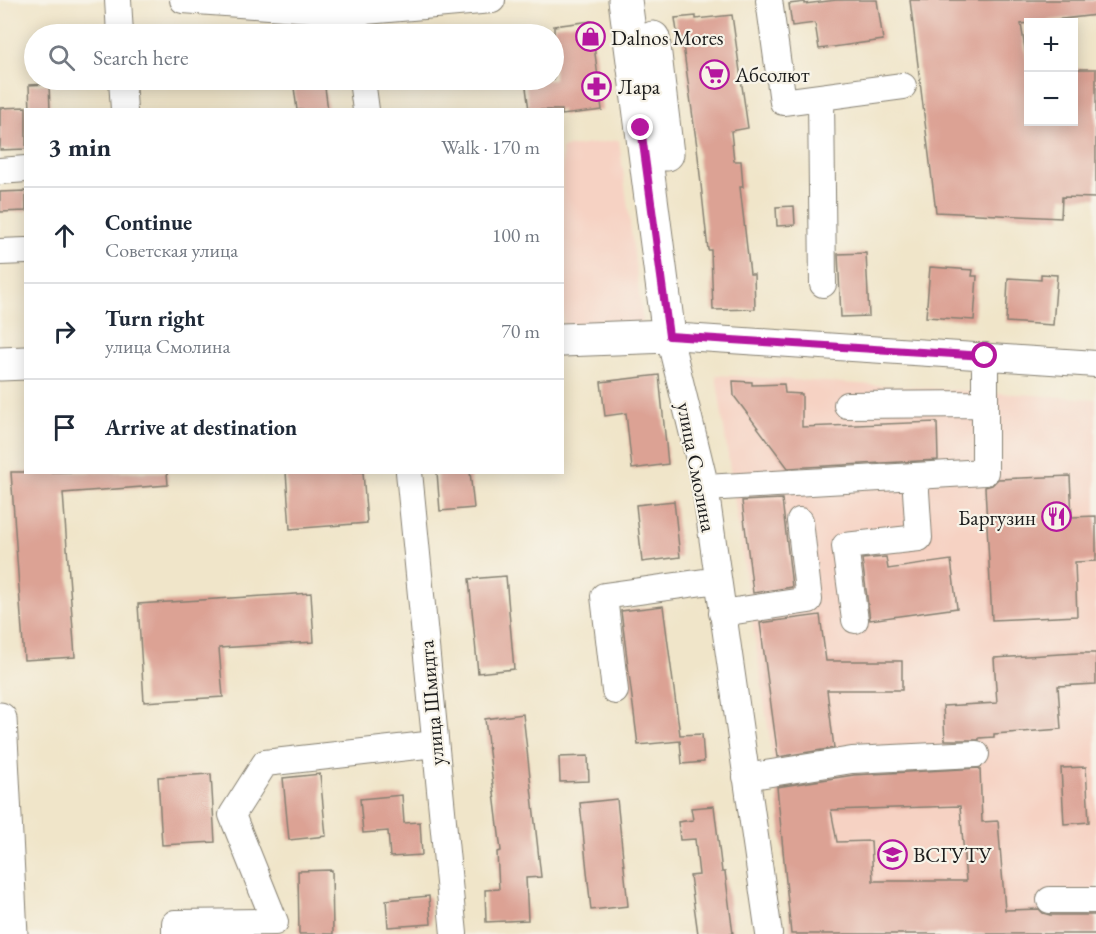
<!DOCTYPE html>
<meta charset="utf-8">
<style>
body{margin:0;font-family:"EB Garamond",serif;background:#f6f6f7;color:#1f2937}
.controls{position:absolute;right:18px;top:18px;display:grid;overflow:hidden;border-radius:0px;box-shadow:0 3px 15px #0003}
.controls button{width:54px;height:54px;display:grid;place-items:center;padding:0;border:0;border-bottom:2px solid #e0e1e3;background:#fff;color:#1f2937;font:30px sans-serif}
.stop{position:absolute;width:18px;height:18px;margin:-14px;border:4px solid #b5179e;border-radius:50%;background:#fff}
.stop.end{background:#b5179e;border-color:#fff;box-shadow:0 2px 6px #0008}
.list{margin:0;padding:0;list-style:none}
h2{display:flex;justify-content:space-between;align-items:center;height:78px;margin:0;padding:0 24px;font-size:26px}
h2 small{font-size:20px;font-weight:400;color:#747a83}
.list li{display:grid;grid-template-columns:39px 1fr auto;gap:18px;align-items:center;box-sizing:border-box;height:96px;padding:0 24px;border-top:2px solid #e0e1e3}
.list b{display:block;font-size:22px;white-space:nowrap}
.list p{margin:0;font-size:20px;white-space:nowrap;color:#747a83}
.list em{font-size:20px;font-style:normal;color:#747a83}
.icon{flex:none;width:33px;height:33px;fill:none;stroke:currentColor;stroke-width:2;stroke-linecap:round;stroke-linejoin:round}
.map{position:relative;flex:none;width:1096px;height:934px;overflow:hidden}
.search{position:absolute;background:#fff;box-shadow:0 3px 15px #0003;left:24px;top:24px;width:540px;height:66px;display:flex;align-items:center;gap:15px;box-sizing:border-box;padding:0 21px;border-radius:33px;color:#747a83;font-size:22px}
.panel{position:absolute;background:#fff;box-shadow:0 3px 15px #0003;left:24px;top:108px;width:540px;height:366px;border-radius:0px}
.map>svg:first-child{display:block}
.built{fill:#f6d2c3}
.building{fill:#dca294;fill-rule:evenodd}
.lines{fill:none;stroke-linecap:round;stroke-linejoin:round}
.minor-casing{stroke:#868072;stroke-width:28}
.major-casing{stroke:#868072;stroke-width:35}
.minor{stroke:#fff;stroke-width:26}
.major{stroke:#fff;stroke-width:33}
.route{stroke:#b5179e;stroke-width:8}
.labels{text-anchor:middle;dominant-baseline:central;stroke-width:4.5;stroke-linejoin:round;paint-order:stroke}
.poi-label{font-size:21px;fill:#1c1c1c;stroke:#f7f3e8;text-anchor:start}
.street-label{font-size:21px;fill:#1c1c1c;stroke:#f7f3e8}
</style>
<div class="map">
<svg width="1096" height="934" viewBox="0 0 1096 934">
<rect width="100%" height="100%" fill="#f7f3e8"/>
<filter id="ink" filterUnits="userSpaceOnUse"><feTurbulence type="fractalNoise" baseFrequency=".0167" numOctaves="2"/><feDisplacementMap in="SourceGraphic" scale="12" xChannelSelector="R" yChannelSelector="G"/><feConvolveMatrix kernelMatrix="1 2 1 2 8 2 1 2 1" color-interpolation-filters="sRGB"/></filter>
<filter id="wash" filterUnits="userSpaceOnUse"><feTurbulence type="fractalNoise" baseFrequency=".008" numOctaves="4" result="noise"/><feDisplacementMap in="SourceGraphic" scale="24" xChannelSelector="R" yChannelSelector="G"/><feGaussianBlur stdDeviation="1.35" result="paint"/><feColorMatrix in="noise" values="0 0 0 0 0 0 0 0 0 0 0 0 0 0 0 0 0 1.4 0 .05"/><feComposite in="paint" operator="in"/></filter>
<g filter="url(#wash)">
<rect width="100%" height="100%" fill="#f0e5c9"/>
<path class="built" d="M619 140 643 323 563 325 562 148Z
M716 375 1096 399V934H791L777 787Z"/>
<g id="blocks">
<path class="building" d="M836 0H877L883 40 819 49 815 23 792 26 789 4 805 2V4Z
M910 0H1096V15L1021 24 1029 73V122H1074V69H1096V198L1062 197 1061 218 936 212Z
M732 15 748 128 731 131 734 161H741L743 187H740L750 274H754L755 309 713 310 711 250H708L697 147 682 38 678 39 675 18 696 16V19Z
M591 21 602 110 562 115V110H529L525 80H554V26Z
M293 80H324L328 110H297Z
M49 84 50 110H30L29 85Z
M26 107V149L0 150V108Z
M26 191V211L0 212V192Z
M794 206 795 225 777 226 776 207Z
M866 253 869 316 841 317 838 254Z
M930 267 973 270 972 276H977L974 320 926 317Z
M1041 274 1057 275 1053 325 1006 322 1008 278 1041 280Z
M659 375 668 464 632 469 626 413 605 416 601 382Z
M733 381 752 382V385L784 384 785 393 802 394V427L937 422 938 460 788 468 734 396Z
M11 472H167L168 485 63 493 75 657 24 660Z
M286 472H363L367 523 290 529Z
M437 472H470L474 508 440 511Z
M1070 476 1072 517 1096 516V561L1075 562 1077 616 992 620 985 487 992 485 998 479Z
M782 499 792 587 753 593 742 501Z
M674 501 680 557 642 562 636 505Z
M886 557 888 569 951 560 957 608 870 620 862 559Z
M506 576 514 669 478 673 469 579Z
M311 593 314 642 219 648 223 697 144 702 138 604Z
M663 606 680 735 702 734 704 762 682 764 680 741 638 745 621 611Z
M820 615 826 661H902V690H827L834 748 778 757 760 623Z
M1078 653H1096V684L1058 686 1061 729 994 734V737L979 738V740H945L943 706 997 703 994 658Z
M523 714 541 877 526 878 528 920 486 922 485 890 499 889 497 852 501 851 485 719Z
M588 756 589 781 560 782 559 757Z
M1086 767 1089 822 1064 824 1061 768Z
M980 768 982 822 998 821 1005 910 1039 909 1043 913 1050 915H1096V934H791L777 787 854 775ZM960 806 966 881H873L871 841 837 842 831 810Z
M211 774 215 842 162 845 158 777Z
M320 774 326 836 289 840 283 778Z
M402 795 404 823 420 822 422 855 390 857 388 831 363 833 360 799Z
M617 799 628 906 591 910 580 803Z
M714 806 722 872H725L733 934H698L690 876 699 875 695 839 680 840 678 822 693 820 691 808Z
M332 870 333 934H299L298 871Z
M429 896 431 924 388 927 386 900Z"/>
</g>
</g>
<g filter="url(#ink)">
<use href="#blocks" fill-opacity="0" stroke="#868072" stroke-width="1.5"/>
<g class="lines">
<defs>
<path id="minor" d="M118 0 120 34
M183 0 354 12 492 0
M769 0 783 102 903 86
M354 12 357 34
M122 80 124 110
M362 80 366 110
M821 97 823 284
M0 171 26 169
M0 252 26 251
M847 405 985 404
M409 472 454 934
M705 488 985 472V356
M722 613 809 600 800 521
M855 620 845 546 919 538 915 476
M615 691 604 596 718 580
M746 777 852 760 976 754
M1050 900H1096
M175 934V923L275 922 232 815 265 763 435 744
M769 934 704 480 669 336 1096 364"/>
<path id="major" d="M653 38 667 154
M562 340 669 336 625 0
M0 364 26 363
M0 719 11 934"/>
</defs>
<use href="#minor" class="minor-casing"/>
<use href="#major" class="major-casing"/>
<use href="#minor" class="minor"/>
<use href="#major" class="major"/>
</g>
</g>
<g class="lines" filter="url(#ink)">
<path class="route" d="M641 128 669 336 985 356"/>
</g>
<defs>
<symbol id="shop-ring" viewBox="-11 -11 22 22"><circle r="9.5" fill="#f7f3e8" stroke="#b5179e" stroke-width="1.5"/><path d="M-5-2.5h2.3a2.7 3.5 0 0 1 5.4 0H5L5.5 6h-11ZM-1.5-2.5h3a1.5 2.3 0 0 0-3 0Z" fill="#b5179e"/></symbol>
<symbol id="supermarket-ring" viewBox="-11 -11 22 22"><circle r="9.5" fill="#f7f3e8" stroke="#b5179e" stroke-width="1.5"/><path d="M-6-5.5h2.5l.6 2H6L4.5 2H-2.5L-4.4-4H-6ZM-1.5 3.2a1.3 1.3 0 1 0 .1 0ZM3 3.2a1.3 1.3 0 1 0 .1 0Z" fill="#b5179e"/></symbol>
<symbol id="pharmacy-ring" viewBox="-11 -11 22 22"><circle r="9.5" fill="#f7f3e8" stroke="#b5179e" stroke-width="1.5"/><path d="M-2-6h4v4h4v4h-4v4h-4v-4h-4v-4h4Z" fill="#b5179e"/></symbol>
<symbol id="restaurant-ring" viewBox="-11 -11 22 22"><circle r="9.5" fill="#f7f3e8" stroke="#b5179e" stroke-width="1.5"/><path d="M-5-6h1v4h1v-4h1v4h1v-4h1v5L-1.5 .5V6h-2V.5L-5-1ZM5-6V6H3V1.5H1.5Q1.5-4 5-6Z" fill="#b5179e"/></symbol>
<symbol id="university-ring" viewBox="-11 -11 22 22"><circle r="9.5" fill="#f7f3e8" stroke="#b5179e" stroke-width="1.5"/><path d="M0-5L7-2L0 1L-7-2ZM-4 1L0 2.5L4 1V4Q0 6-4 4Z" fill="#b5179e"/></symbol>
</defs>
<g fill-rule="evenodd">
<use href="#shop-ring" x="574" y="20" width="33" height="33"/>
<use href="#supermarket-ring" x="698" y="58" width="33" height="33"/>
<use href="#pharmacy-ring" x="580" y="70" width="33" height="33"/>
<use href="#restaurant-ring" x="1040" y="500" width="33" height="33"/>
<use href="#university-ring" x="876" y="838" width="33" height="33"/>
</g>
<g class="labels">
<g class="poi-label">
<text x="611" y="37">Dalnos Mores</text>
<text x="735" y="74">Абсолют</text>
<text x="618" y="86">Лара</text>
<text x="1036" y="517" text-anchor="end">Баргузин</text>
<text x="913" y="854">ВСГУТУ</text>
</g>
<g class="street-label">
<text transform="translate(697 467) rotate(79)">улица Смолина</text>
<text transform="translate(431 703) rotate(-95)">улица Шмидта</text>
</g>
</g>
</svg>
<div class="controls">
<button>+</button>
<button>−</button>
</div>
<div class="stop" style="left:985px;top:356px"></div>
<div class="stop end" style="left:641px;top:128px"></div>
<div class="search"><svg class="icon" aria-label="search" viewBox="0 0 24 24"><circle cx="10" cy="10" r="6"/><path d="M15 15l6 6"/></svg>Search here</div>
<section class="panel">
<h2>3 min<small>Walk · 170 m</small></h2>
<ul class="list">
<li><svg class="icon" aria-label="ahead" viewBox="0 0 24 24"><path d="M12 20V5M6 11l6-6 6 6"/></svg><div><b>Continue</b><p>Советская улица</p></div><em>100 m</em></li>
<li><svg class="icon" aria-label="right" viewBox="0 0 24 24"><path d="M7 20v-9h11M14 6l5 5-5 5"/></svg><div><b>Turn right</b><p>улица Смолина</p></div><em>70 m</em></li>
<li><svg class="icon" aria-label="arrive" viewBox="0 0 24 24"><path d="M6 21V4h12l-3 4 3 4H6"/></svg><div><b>Arrive at destination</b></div></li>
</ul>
</section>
</div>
